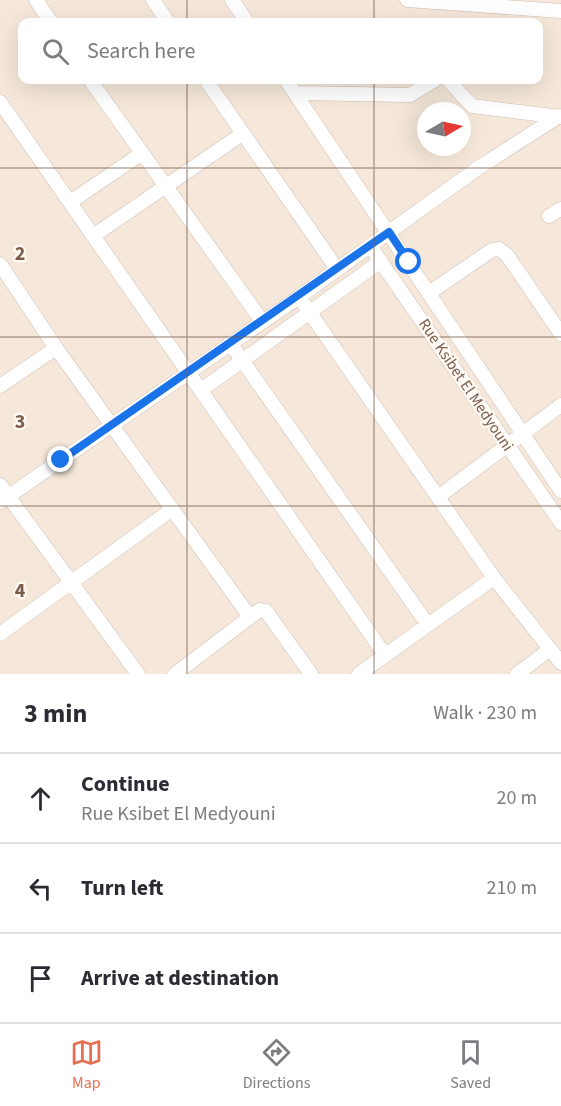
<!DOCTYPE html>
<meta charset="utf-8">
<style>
body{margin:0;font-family:"Source Sans 3",sans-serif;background:#f7f7f7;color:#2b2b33}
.compass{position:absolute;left:417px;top:102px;width:54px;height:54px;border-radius:50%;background:#fff;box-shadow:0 6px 24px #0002;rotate:81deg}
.stop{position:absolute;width:18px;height:18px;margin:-14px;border:4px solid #1a73e8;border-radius:50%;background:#fff}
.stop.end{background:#1a73e8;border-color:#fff;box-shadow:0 2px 6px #0008}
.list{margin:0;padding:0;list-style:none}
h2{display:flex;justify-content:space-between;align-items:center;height:78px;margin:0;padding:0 24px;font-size:26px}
h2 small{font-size:20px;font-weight:400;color:#7c7c81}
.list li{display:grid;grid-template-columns:39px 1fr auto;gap:18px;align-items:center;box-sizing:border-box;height:90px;padding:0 24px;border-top:2px solid #e1e1e2}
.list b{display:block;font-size:22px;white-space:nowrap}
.list p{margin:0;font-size:20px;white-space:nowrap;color:#7c7c81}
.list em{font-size:20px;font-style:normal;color:#7c7c81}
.icon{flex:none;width:33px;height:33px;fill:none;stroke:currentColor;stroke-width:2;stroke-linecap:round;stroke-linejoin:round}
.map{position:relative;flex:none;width:561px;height:674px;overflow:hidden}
.search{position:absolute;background:#fff;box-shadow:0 6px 24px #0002;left:18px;right:18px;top:18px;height:66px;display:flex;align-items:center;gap:15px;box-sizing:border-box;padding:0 21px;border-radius:12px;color:#7c7c81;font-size:22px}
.sheet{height:348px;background:#fff}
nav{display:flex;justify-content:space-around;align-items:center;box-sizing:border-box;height:84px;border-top:2px solid #e1e1e2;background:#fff;font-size:16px;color:#7c7c81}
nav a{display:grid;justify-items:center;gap:3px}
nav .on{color:#e76f51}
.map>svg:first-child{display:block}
.residential{fill:#f5e8da;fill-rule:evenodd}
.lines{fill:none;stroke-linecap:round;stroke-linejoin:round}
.minor-casing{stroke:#d1beb0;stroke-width:15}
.minor{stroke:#fff;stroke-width:14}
.route{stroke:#1a73e8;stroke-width:8}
.grid{fill:none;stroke:#7a5c4d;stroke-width:1.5;stroke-opacity:0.55}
.labels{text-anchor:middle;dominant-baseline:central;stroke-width:4.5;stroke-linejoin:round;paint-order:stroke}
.street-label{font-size:16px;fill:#7a5c4d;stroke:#fffaf3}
.grid-label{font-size:20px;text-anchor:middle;font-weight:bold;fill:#7a5c4d;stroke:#fffaf3;stroke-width:4.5;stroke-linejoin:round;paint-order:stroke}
</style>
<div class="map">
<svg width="561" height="674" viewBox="0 0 561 674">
<rect width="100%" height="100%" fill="#fdf6ec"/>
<path class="residential" d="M0 0H561V674H0ZM22 22H538V80H22ZM426 111H462V147H426Z"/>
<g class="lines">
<defs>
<path id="minor" d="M36 0 51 22
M153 0 168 22
M232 0 247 22
M407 0 561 11
M90 80 262 321
M206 80 337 269
M286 80 561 491
M448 80 472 106 561 117
M296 93 410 95 435 80
M0 102 385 655
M70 202 141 154
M549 216 561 209
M93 236 242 134
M370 246 561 523
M0 264 56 348 250 617 260 610 266 611 311 674
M429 293 492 250 499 249 507 255 561 334
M299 297 494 578 561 663
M230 343 428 625
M0 386 56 348
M201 390 381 261
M0 485 138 674
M438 497 561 405
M0 502 299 297 478 168 559 116
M0 634 171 510
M175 674 250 617
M359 674 494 578
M517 674 549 650"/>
</defs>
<use href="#minor" class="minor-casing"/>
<use href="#minor" class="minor"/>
</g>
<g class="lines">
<path class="route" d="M61 460 389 232 409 262"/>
</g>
<path class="grid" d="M187 0V22M374 0V22M187 80V674M374 80V674M0 168H561M0 337H561M0 506H561"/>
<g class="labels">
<g class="street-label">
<text transform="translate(466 385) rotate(56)">Rue Ksibet El Medyouni</text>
</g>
</g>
<g class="grid-label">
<text x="20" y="260">2</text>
<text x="20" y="428">3</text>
<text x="20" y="597">4</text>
</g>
</svg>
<svg class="compass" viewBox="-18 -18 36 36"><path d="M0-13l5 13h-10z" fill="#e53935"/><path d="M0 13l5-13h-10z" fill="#7c7c81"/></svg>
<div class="stop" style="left:409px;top:262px"></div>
<div class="stop end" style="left:61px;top:460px"></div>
<div class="search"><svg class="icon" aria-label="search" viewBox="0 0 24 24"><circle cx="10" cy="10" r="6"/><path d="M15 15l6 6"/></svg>Search here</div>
</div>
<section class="sheet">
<h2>3 min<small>Walk · 230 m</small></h2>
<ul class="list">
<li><svg class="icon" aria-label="ahead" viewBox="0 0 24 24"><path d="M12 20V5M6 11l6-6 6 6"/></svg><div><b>Continue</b><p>Rue Ksibet El Medyouni</p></div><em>20 m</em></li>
<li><svg class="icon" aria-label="left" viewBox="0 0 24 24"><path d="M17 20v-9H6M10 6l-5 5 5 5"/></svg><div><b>Turn left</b></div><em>210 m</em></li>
<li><svg class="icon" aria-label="arrive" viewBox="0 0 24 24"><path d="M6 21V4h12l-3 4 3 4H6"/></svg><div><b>Arrive at destination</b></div></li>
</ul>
</section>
<nav>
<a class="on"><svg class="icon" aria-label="map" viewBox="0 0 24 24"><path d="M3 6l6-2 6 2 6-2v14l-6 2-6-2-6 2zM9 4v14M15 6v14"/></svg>Map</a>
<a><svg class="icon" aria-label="directions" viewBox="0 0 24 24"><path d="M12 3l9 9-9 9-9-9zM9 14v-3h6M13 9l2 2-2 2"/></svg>Directions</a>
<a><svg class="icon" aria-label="saved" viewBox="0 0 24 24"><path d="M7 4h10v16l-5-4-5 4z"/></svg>Saved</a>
</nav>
